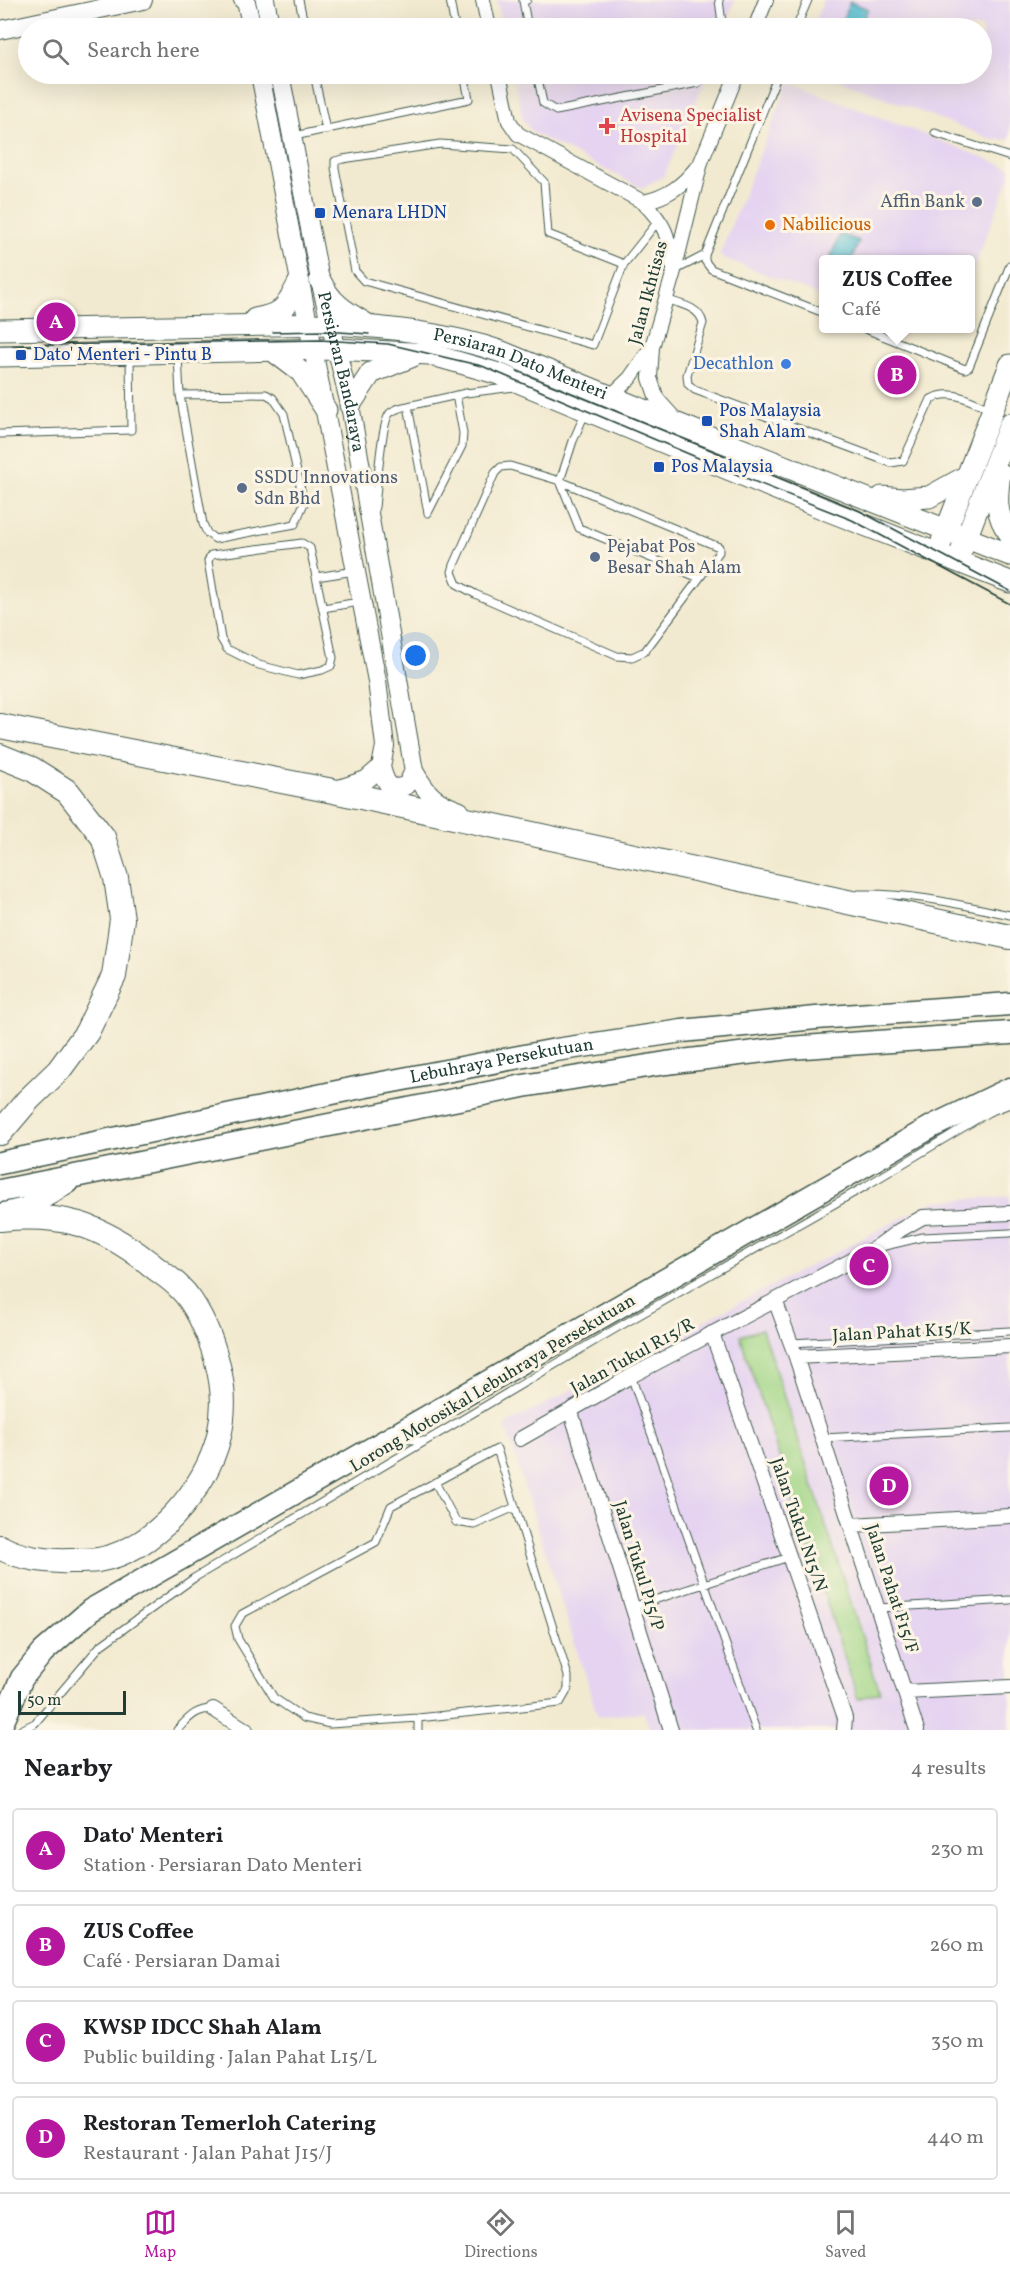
<!DOCTYPE html>
<meta charset="utf-8">
<style>
body{margin:0;font-family:Vollkorn,serif;background:#f2f2f2;color:#202124}
.scale{position:absolute;left:18px;bottom:15px;width:108px;box-sizing:border-box;padding-left:6px;border:3px solid #1f3d34;border-top:0;font-size:16px;line-height:21px;white-space:nowrap;color:#1f3d34;-webkit-text-stroke:4px #fcf5e5;paint-order:stroke}
.you{position:absolute;left:416px;top:656px;width:21px;height:21px;margin:-15px;border:4px solid #fff;border-radius:50%;background:#1a73e8;box-shadow:0 0 0 9px #1a73e833}
.badge{display:grid;place-items:center;width:39px;height:39px;border-radius:50%;background:#b5179e;color:#fff;font-size:20px;font-weight:700}
.pin{position:absolute;translate:-50% -50%;border:3px solid #fff;box-shadow:0 2px 6px #0006}
.popup{position:absolute;left:819px;top:255px;width:156px;height:78px;box-sizing:border-box;display:grid;place-content:center;border-radius:6px;background:#fff;filter:drop-shadow(0 2px 4px #0005);font-size:20px;white-space:nowrap;color:#757577}
.popup b{font-size:22px;color:#202124}
.popup::after{content:'';position:absolute;left:50%;top:100%;margin-left:-12px;border:12px solid transparent;border-top-color:#fff}
.list{margin:0;padding:0;list-style:none}
h2{display:flex;justify-content:space-between;align-items:center;height:78px;margin:0;padding:0 24px;font-size:26px}
h2 small{font-size:20px;font-weight:400;color:#757577}
.list li{display:grid;grid-template-columns:39px 1fr auto;gap:18px;align-items:center;box-sizing:border-box;height:84px;margin:0 12px 12px;padding:0 12px;border:2px solid #e0e0e0;border-radius:6px}
.list b{display:block;font-size:22px;white-space:nowrap}
.list p{margin:0;font-size:20px;white-space:nowrap;color:#757577}
.list em{font-size:20px;font-style:normal;color:#757577}
.icon{flex:none;width:33px;height:33px;fill:none;stroke:currentColor;stroke-width:2;stroke-linecap:round;stroke-linejoin:round}
.map{position:relative;flex:none;width:1010px;height:1730px;overflow:hidden}
.search{position:absolute;background:#fff;box-shadow:0 6px 24px #0002;left:18px;right:18px;top:18px;height:66px;display:flex;align-items:center;gap:15px;box-sizing:border-box;padding:0 21px;border-radius:33px;color:#757577;font-size:22px}
.sheet{height:462px;background:#fff}
nav{display:flex;justify-content:space-around;align-items:center;box-sizing:border-box;height:84px;border-top:2px solid #e0e0e0;background:#fff;font-size:16px;color:#757577}
nav a{display:grid;justify-items:center;gap:3px}
nav .on{color:#b5179e}
.map>svg:first-child{display:block}
.built{fill:#e5d3f1}
.green{fill:#a0d586;stroke:#60895d;stroke-width:1.5}
.water{fill:#56bed3;stroke:#3a7e84;stroke-width:1.5}
.lines{fill:none;stroke-linecap:round;stroke-linejoin:round}
.service-casing{stroke:#3f574b;stroke-width:9}
.minor-casing{stroke:#3f574b;stroke-width:16}
.secondary-casing{stroke:#3f574b;stroke-width:20}
.primary-casing{stroke:#3f574b;stroke-width:23}
.trunk-casing{stroke:#3f574b;stroke-width:25}
.motorway-casing{stroke:#3f574b;stroke-width:26}
.service{stroke:#fff;stroke-width:7}
.minor{stroke:#fff;stroke-width:14}
.secondary{stroke:#fff;stroke-width:18}
.primary{stroke:#fff;stroke-width:21}
.trunk{stroke:#fff;stroke-width:22}
.motorway{stroke:#fff;stroke-width:24}
.tram{stroke:#1f3d34;stroke-width:1.5}
.health-dot{fill:#e0444e;stroke:#fcf5e5;stroke-width:2}
.service-dot{fill:#5c6f8a;stroke:#fcf5e5;stroke-width:2}
.transit-dot{fill:#1a4fb4;stroke:#fcf5e5;stroke-width:2}
.food-dot{fill:#e8710a;stroke:#fcf5e5;stroke-width:2}
.shop-dot{fill:#3f7fe0;stroke:#fcf5e5;stroke-width:2}
.labels{text-anchor:middle;dominant-baseline:central;stroke-width:6;stroke-linejoin:round;paint-order:stroke}
.health-label{font-size:18px;fill:#be3a42;stroke:#fcf5e5;text-anchor:start}
.service-label{font-size:18px;fill:#4e5e75;stroke:#fcf5e5;text-anchor:start}
.transit-label{font-size:18px;fill:#164399;stroke:#fcf5e5;text-anchor:start}
.food-label{font-size:18px;fill:#c56008;stroke:#fcf5e5;text-anchor:start}
.street-label{font-size:18px;fill:#1f3d34;stroke:#fcf5e5}
.shop-label{font-size:18px;fill:#366cbe;stroke:#fcf5e5;text-anchor:end}
</style>
<div class="map">
<svg width="1010" height="1730" viewBox="0 0 1010 1730">
<rect width="100%" height="100%" fill="#fcf5e5"/>
<filter id="ink" filterUnits="userSpaceOnUse"><feTurbulence type="fractalNoise" baseFrequency=".0167" numOctaves="2"/><feDisplacementMap in="SourceGraphic" scale="12" xChannelSelector="R" yChannelSelector="G"/><feConvolveMatrix kernelMatrix="1 2 1 2 8 2 1 2 1" color-interpolation-filters="sRGB"/></filter>
<filter id="wash" filterUnits="userSpaceOnUse"><feTurbulence type="fractalNoise" baseFrequency=".008" numOctaves="4" result="noise"/><feDisplacementMap in="SourceGraphic" scale="24" xChannelSelector="R" yChannelSelector="G"/><feGaussianBlur stdDeviation="1.35" result="paint"/><feColorMatrix in="noise" values="0 0 0 0 0 0 0 0 0 0 0 0 0 0 0 0 0 1.4 0 .05"/><feComposite in="paint" operator="in"/></filter>
<g filter="url(#wash)">
<rect width="100%" height="100%" fill="#f2ead0"/>
<path class="built" d="M497 0H735L724 28H503Z
M824 0H1010V139L994 140 824 74H982V28H812Z
M513 74H708L664 176 642 188 533 133 523 120Z
M789 82 1010 168V176L971 275 970 260H824L823 297 719 256Z
M1010 1196V1730H650L644 1712 598 1717 505 1425 934 1201Z"/>
<path class="green" d="M762 1329 880 1692 858 1699 740 1336Z"/>
<path class="water" d="M850 2 868 9 859 28H839Z
M840 234 859 241 852 259H830Z"/>
</g>
<g filter="url(#ink)">
<g class="lines">
<defs>
<path id="service" d="M299 0 305 28
M450 0 455 28
M527 0 523 1 528 28
M719 0 722 23 720 28
M796 28 808 0
M314 74 326 130
M537 74 543 103 556 111 698 83 702 74
M778 74 705 255V261L711 269 824 313
M935 133 1010 157
M294 136 469 99 464 74
M624 264 548 234 544 182 513 149 440 144 343 159 335 161V168L355 271 364 281 593 345 624 264 659 220
M676 270 705 255
M665 299C679 304 699 306 703 323L687 375 688 384 695 390 891 463 903 461 931 399C952 388 970 401 990 409
M863 328 965 369 969 367 1010 265
M178 356 180 395 203 524 207 533 215 539 295 524 304 503 284 414 273 398 266 394 180 395
M408 406 428 513
M586 411 573 441 560 481 579 528 699 578
M0 434 131 430 130 355
M510 466 560 481 719 547V552L645 651 632 657 617 656 475 594 457 584 452 572 454 565 495 473 501 467Z
M375 507C377 490 381 422 390 413 395 409 402 407 408 406L466 393 514 387
M428 513 462 446 463 433 456 395
M302 543 310 548 333 658 331 666 322 670 298 675 259 665 227 649 221 639 208 561 211 555Z
M316 577 355 571
M323 608 359 602
M859 894C913 893 958 904 1010 915
M885 1246 923 1237 1010 1233
M791 1343 1010 1331
M631 1376 756 1730
M823 1438 1010 1428
M401 1439 425 1441
M497 1449 568 1676V1689L560 1703 418 1718 330 1724 304 1718 274 1698 238 1639 235 1626 242 1614 376 1542 391 1506Z
M435 1482 456 1522 474 1525 515 1507
M632 1607 789 1557
M878 1608 1010 1600
M21 1730 35 1723 100 1646 194 1578 615 1329 864 1187 989 1112 1010 1104
M177 1730C189 1718 195 1709 213 1709
M418 1730V1718"/>
<path id="minor" d="M483 0 489 28
M755 28 766 0
M499 74 509 121 518 134 643 202C666 225 668 235 673 266
M643 202C668 197 683 185 698 166
M610 397 630 378 651 348
M675 419 657 399 650 378 652 347 674 271 701 162 737 74
M775 1300 796 1357 917 1730
M712 1333 845 1718 844 1730
M796 1357 1010 1346
M571 1412 671 1730
M520 1439 631 1376 877 1247 900 1230 923 1217 1010 1213
M851 1525 1010 1516
M905 1692 1010 1687
M213 1709 246 1730"/>
<g id="secondary">
<path d="M243 0 246 2 252 28"/>
<path d="M265 0 271 28"/>
<path d="M0 30 143 0"/>
<path d="M260 74 377 681 385 746 381 767 366 780 333 791"/>
<path id="s1" d="M280 74 320 280 350 405 414 771C427 794 434 802 460 811"/>
<path d="M381 767C385 782 389 793 407 785L414 771"/>
</g>
<g id="primary">
<path d="M320 280C331 304 346 312 368 325"/>
<path d="M255 319C285 313 285 309 299 282"/>
<path id="s2" d="M0 330 330 324C388 327 446 333 502 352L680 425 1010 555"/>
<path d="M272 350 301 372 326 410"/>
<path d="M0 356 335 349 429 354 499 374 829 511 1010 582"/>
<path d="M350 405 371 373 413 356"/>
<path d="M1000 473C997 496 994 515 1010 534"/>
<path d="M882 497 902 499 929 497 967 476"/>
<path d="M942 541 1010 365"/>
<path d="M962 549 1010 424"/>
</g>
<g id="trunk">
<path id="s3" d="M0 1163 356 1088 556 1050 682 1031 816 1018 1010 1004"/>
<path d="M0 1191 523 1086 666 1063 789 1048 1010 1033"/>
<path d="M1 1215 25 1209 67 1182"/>
<path d="M0 1728 22 1678 43 1652 91 1610 933 1126 1010 1089"/>
</g>
<path id="motorway" d="M0 726 333 791 1010 937
M0 756 32 769 68 792 103 837 116 878 122 919 114 976 87 1032 59 1070 28 1100 0 1133
M0 1219C62 1213 99 1224 148 1262 158 1271 171 1278 180 1288 195 1302 208 1331 214 1351 223 1380 226 1406 219 1436 206 1490 154 1550 98 1560 89 1561 79 1561 70 1561 48 1562 19 1558 0 1547"/>
</defs>
<use href="#service" class="service-casing"/>
<use href="#minor" class="minor-casing"/>
<use href="#secondary" class="secondary-casing"/>
<use href="#primary" class="primary-casing"/>
<use href="#trunk" class="trunk-casing"/>
<use href="#motorway" class="motorway-casing"/>
<use href="#service" class="service"/>
<use href="#minor" class="minor"/>
<use href="#secondary" class="secondary"/>
<use href="#primary" class="primary"/>
<use href="#trunk" class="trunk"/>
<use href="#motorway" class="motorway"/>
<path class="tram" d="M273 332 324 331 369 334
M0 346 320 340 388 344 482 366 743 477 852 520 1010 604
M517 371 858 510 1010 591"/>
</g>
</g>
<path class="health-dot" d="M604 117h6v6h6v6h-6v6h-6v-6h-6v-6h6z"/>
<g class="service-dot">
<circle cx="977" cy="202" r="6"/>
<circle cx="242" cy="488" r="6"/>
<circle cx="595" cy="557" r="6"/>
</g>
<g class="transit-dot">
<rect x="314" y="207" width="12" height="12" rx="3"/>
<rect x="15" y="349" width="12" height="12" rx="3"/>
<rect x="701" y="415" width="12" height="12" rx="3"/>
<rect x="653" y="461" width="12" height="12" rx="3"/>
</g>
<circle class="food-dot" cx="770" cy="225" r="6"/>
<circle class="shop-dot" cx="786" cy="364" r="6"/>
<g class="labels">
<g class="health-label">
<text x="620" y="116">Avisena Specialist<tspan x="620" dy="21">Hospital</tspan></text>
</g>
<g class="service-label">
<text x="965" y="202" text-anchor="end">Affin Bank</text>
<text x="254" y="478">SSDU Innovations<tspan x="254" dy="21">Sdn Bhd</tspan></text>
<text x="607" y="547">Pejabat Pos<tspan x="607" dy="21">Besar Shah Alam</tspan></text>
</g>
<g class="transit-label">
<text x="332" y="213">Menara LHDN</text>
<text x="33" y="355">Dato' Menteri - Pintu B</text>
<text x="719" y="411">Pos Malaysia<tspan x="719" dy="21">Shah Alam</tspan></text>
<text x="671" y="467">Pos Malaysia</text>
</g>
<g class="food-label">
<text x="782" y="225">Nabilicious</text>
</g>
<g class="street-label">
<text transform="translate(649 293) rotate(-75)">Jalan Ikhtisas</text>
<text stroke="none"><textPath href="#s2" startOffset="526">Persiaran Dato Menteri</textPath></text>
<text stroke="none"><textPath href="#s1" startOffset="304">Persiaran Bandaraya</textPath></text>
<text stroke="none"><textPath href="#s3" startOffset="512">Lebuhraya Persekutuan</textPath></text>
<text transform="translate(902 1333) rotate(-3)">Jalan Pahat K15/K</text>
<text transform="translate(633 1357) rotate(-29)">Jalan Tukul R15/R</text>
<text transform="translate(493 1384) rotate(-31)">Lorong Motosikal Lebuhraya Persekutuan</text>
<text transform="translate(798 1525) rotate(71)">Jalan Tukul N15/N</text>
<text transform="translate(638 1566) rotate(73)">Jalan Tukul P15/P</text>
<text transform="translate(891 1589) rotate(72)">Jalan Pahat F15/F</text>
</g>
<g class="shop-label">
<text x="774" y="364">Decathlon</text>
</g>
</g>
</svg>
<div class="scale">50 m</div>
<div class="you"></div>
<div class="pin badge" style="left:56px;top:322px">A</div>
<div class="pin badge" style="left:897px;top:375px">B</div>
<div class="popup"><b>ZUS Coffee</b>Café</div>
<div class="pin badge" style="left:869px;top:1266px">C</div>
<div class="pin badge" style="left:889px;top:1486px">D</div>
<div class="search"><svg class="icon" aria-label="search" viewBox="0 0 24 24"><circle cx="10" cy="10" r="6"/><path d="M15 15l6 6"/></svg>Search here</div>
</div>
<section class="sheet">
<h2>Nearby<small>4 results</small></h2>
<ul class="list">
<li><span class="badge">A</span><div><b>Dato' Menteri</b><p>Station · Persiaran Dato Menteri</p></div><em>230 m</em></li>
<li><span class="badge">B</span><div><b>ZUS Coffee</b><p>Café · Persiaran Damai</p></div><em>260 m</em></li>
<li><span class="badge">C</span><div><b>KWSP IDCC Shah Alam</b><p>Public building · Jalan Pahat L15/L</p></div><em>350 m</em></li>
<li><span class="badge">D</span><div><b>Restoran Temerloh Catering</b><p>Restaurant · Jalan Pahat J15/J</p></div><em>440 m</em></li>
</ul>
</section>
<nav>
<a class="on"><svg class="icon" aria-label="map" viewBox="0 0 24 24"><path d="M3 6l6-2 6 2 6-2v14l-6 2-6-2-6 2zM9 4v14M15 6v14"/></svg>Map</a>
<a><svg class="icon" aria-label="directions" viewBox="0 0 24 24"><path d="M12 3l9 9-9 9-9-9zM9 14v-3h6M13 9l2 2-2 2"/></svg>Directions</a>
<a><svg class="icon" aria-label="saved" viewBox="0 0 24 24"><path d="M7 4h10v16l-5-4-5 4z"/></svg>Saved</a>
</nav>
